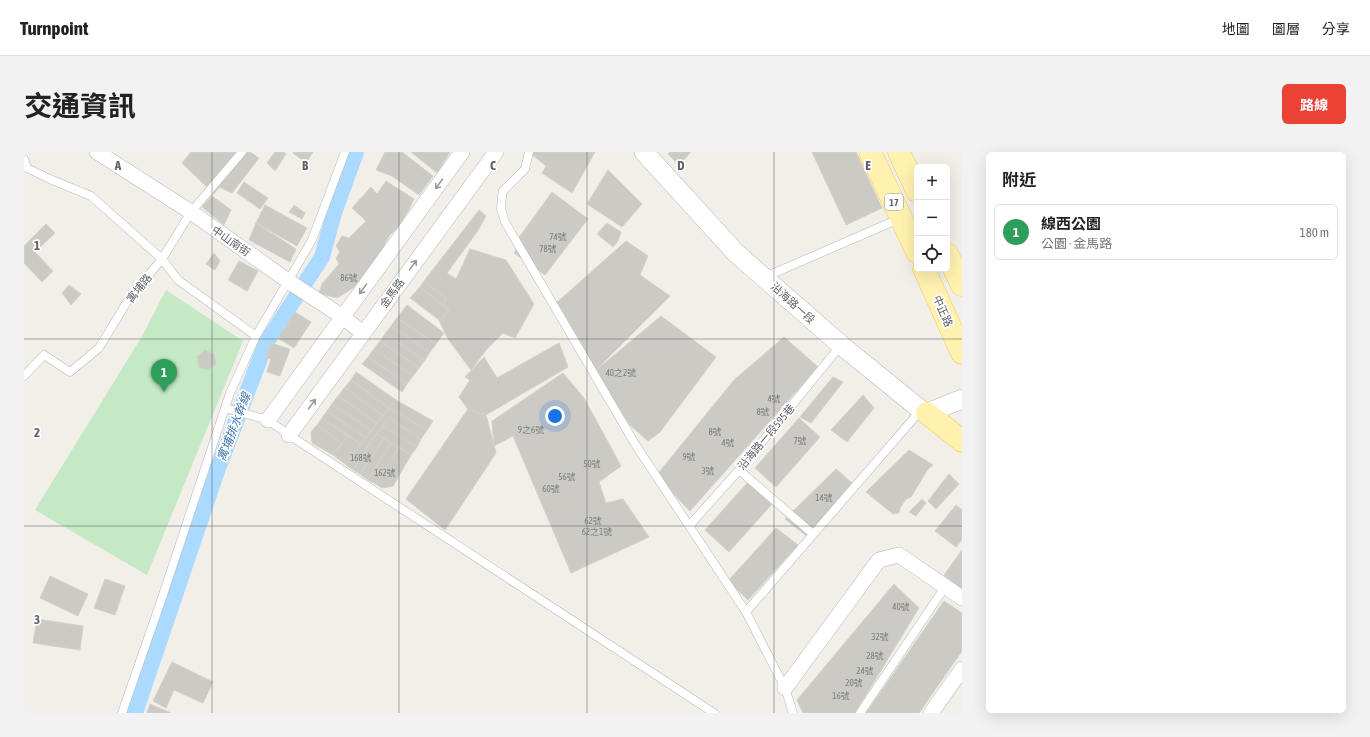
<!DOCTYPE html>
<html lang="zh-TW">
<meta charset="utf-8">
<style>
body{margin:0;font-family:"Asap Condensed","Noto Sans TC",sans-serif;background:#f2f2f2;color:#222}
.controls{position:absolute;right:12px;top:12px;display:grid;overflow:hidden;border-radius:6px;box-shadow:0 4px 16px #0002}
.controls button{width:36px;height:36px;display:grid;place-items:center;padding:0;border:0;border-bottom:1px solid #e0e0e0;background:#fff;color:#222;font:20px sans-serif}
.you{position:absolute;left:531px;top:264px;width:14px;height:14px;margin:-10px;border:3px solid #fff;border-radius:50%;background:#1a73e8;box-shadow:0 0 0 6px #1a73e833}
.badge{display:grid;place-items:center;width:26px;height:26px;border-radius:50%;background:#ea4335;color:#fff;font-size:13px;font-weight:700}
.pin{position:absolute;translate:-50% -33px;filter:drop-shadow(0 1px 2px #0008)}
.pin::after{content:'';position:absolute;top:21px;width:14px;height:12px;background:inherit;clip-path:polygon(0 0,100% 0,50% 100%)}
.list{margin:0;padding:0;list-style:none}
h2{display:flex;justify-content:space-between;align-items:center;height:52px;margin:0;padding:0 16px;font-size:17px}
h2 small{font-size:13px;font-weight:400;color:#767676}
.list li{display:grid;grid-template-columns:26px 1fr auto;gap:12px;align-items:center;box-sizing:border-box;height:56px;margin:0 8px 8px;padding:0 8px;border:1px solid #e0e0e0;border-radius:6px}
.list b{display:block;font-size:15px;white-space:nowrap}
.list p{margin:0;font-size:13px;white-space:nowrap;color:#767676}
.list em{font-size:13px;font-style:normal;color:#767676}
.icon{flex:none;width:22px;height:22px;fill:none;stroke:currentColor;stroke-width:2;stroke-linecap:round;stroke-linejoin:round}
.map{position:relative;flex:none;width:938px;height:561px;overflow:hidden;border-radius:6px}
header{display:flex;align-items:center;gap:24px;box-sizing:border-box;height:56px;padding:0 20px;background:#fff;border-bottom:1px solid #e0e0e0}
header strong{font-size:19px}
nav{display:flex;gap:22px;margin-inline-start:auto;font-size:14px}
.intro{display:flex;align-items:center;justify-content:space-between;box-sizing:border-box;height:96px;padding:0 24px}
h1{margin:0;font-size:28px}
.button{padding:10px 18px;border-radius:6px;background:#ea4335;color:#fff;font-size:14px;font-weight:700}
main{display:flex;gap:24px;padding:0 24px}
aside{flex:1;background:#fff;border-radius:6px;box-shadow:0 4px 16px #0002}
.map>svg:first-child{display:block}
.green{fill:#c5e8c5}
.lines{fill:none;stroke-linecap:round;stroke-linejoin:round}
.canal{stroke:#aadaff;stroke-width:16}
.building{fill:#cccac5;stroke:#d6d1c6}
.service-casing{stroke:#b5b8bc;stroke-width:9}
.minor-casing{stroke:#b5b8bc;stroke-width:16}
.tertiary-casing{stroke:#b5b8bc;stroke-width:20}
.primary-casing{stroke:#f2c960;stroke-width:23}
.service{stroke:#fff;stroke-width:8}
.minor{stroke:#fff;stroke-width:15}
.tertiary{stroke:#fff;stroke-width:19}
.primary{stroke:#fff2af;stroke-width:22}
.oneway{stroke:#979a9d}
.grid{fill:none;stroke:#5f6368;stroke-width:1;stroke-opacity:0.55}
.labels{text-anchor:middle;dominant-baseline:central;stroke-width:3.5;stroke-linejoin:round;paint-order:stroke}
.number-label{font-size:9px;fill:#7a7d7f}
.shield{fill:#fff;stroke:#8f9295;stroke-width:1}
.shield-label{font-size:10px;font-weight:bold;fill:#5f6368}
.street-label{font-size:11px;fill:#5f6368;stroke:#fff}
.water-label{font-size:12px;font-style:italic;fill:#4174aa;stroke:#fff}
.grid-label{font-size:13px;text-anchor:middle;font-weight:bold;fill:#5f6368;stroke:#fff;stroke-width:3.5;stroke-linejoin:round;paint-order:stroke}
</style>
<header>
<strong>Turnpoint</strong>
<nav><a>地圖</a><a>圖層</a><a>分享</a></nav>
</header>
<div class="intro"><h1>交通資訊</h1><a class="button">路線</a></div>
<main>
<div class="map">
<svg width="938" height="561" viewBox="0 0 938 561">
<rect width="100%" height="100%" fill="#f1efe8"/>
<path class="green" d="M142 138 219 189 123 423 11 358 117 186Z"/>
<g class="lines">
<path class="canal" d="M111 561 193 319 242 191 298 105 310 61 332 0"/>
</g>
<path class="building" d="M167 0H220L190 42 158 11Z
M223 0H226L235 6 208 41 195 35Z
M251 0H260L262 2 251 19 243 11Z
M270 0H289L282 11 269 1Z
M361 0H378L409 24 395 43 368 24 352 18Z
M387 0H426L413 21Z
M507 0H571L548 41 518 21 522 14 506 1Z
M646 0H667L655 13 644 2Z
M788 0H832L858 56 822 73Z
M584 18 618 52 598 75 563 52Z
M362 29 390 47 384 59 374 75 365 84 358 98 341 121 337 131 313 146 295 141 298 132 315 112 312 106 316 100 312 94 318 84 325 86 342 69 328 56 347 35 353 42Z
M220 30 244 46 236 57 213 41Z
M528 40 564 67 521 123 490 101 493 95 491 91Z
M188 44 207 58 200 73 178 55Z
M241 53 283 76 273 94 232 71Z
M270 53 281 61 278 67 265 60Z
M455 58 462 64 453 80 423 121 432 127 446 97 482 108 510 152 491 186 479 181 462 198 447 218 424 187 416 170 425 158 419 153 422 146 400 129Z
M232 71 272 97 266 110 225 88Z
M583 71 597 80 594 89 589 95 573 82Z
M22 72 31 81 11 100 29 119 18 130 0 111V94Z
M602 89 624 104 616 123 646 144 570 220 530 153Z
M190 101 196 109 191 118 182 112Z
M215 109 234 119 223 139 204 128Z
M400 129 422 146 419 153 396 135Z
M45 133 57 142 47 153 38 141Z
M396 135 425 158 416 170 414 167 386 146Z
M383 153 420 181 412 192 373 166Z
M271 160 287 170 270 196 254 186Z
M637 164 692 205 636 280 624 289 606 273 570 220Z
M373 166 412 192 406 200 367 174Z
M367 174 406 200 401 208 361 182Z
M361 182 401 208 395 216 356 189Z
M760 185 794 215 666 359 632 324 710 228Z
M356 189 395 216 389 224 350 197Z
M247 191 266 197 256 224 243 220 247 207 242 206Z
M535 191 544 215 462 263 444 257 435 245 446 228 441 225 460 205 473 226Z
M350 197 389 224 383 232 344 205Z
M181 198 190 202 192 212 183 218 175 215 173 205Z
M344 205 383 232 378 240 338 212Z
M332 220 372 248 365 256 327 228Z
M539 221 560 246 597 314 575 330 582 351 599 347 625 385 547 421 489 284 470 294 468 269Z
M809 225 819 230 787 271 776 265Z
M327 228 365 256 359 264 321 235Z
M321 235 359 264 353 271 314 244Z
M839 243 850 256 823 290 807 278Z
M314 244 353 271 348 279 308 252Z
M372 248 409 269 403 278 365 256Z
M308 252 348 279 342 286 303 259Z
M365 256 371 259 347 289 329 318 321 312Z
M444 257 462 263 472 301 421 378 382 347Z
M303 259 342 286 337 292 298 266Z
M371 259 403 278 397 287 365 266Z
M298 266 324 284 318 292 293 273Z
M365 266 397 287 393 295 359 274Z
M775 266 796 285 752 335 731 316Z
M293 273 318 292 309 303 288 291 287 280Z
M359 274 393 295 387 303 353 282Z
M353 282 360 286 336 322 329 318 347 289Z
M324 284 337 292 321 312 309 303Z
M360 286 367 291 344 328 336 322Z
M367 291 375 295 352 332 344 328Z
M375 295 387 303 369 334 358 336 352 332Z
M885 298 909 313 904 317 887 345 882 347 876 356 875 361 869 362 842 340Z
M812 317 828 331 785 386 761 367Z
M925 322 935 332 912 357 904 349Z
M724 330 748 352 705 400 681 378Z
M898 347 902 351 892 364 885 360Z
M932 353 938 358V388L932 395 911 379Z
M752 376 774 393 724 448 704 429Z
M938 398V437L920 423Z
M26 424 64 442 54 464 16 446Z
M81 427 101 434 91 463 70 456Z
M870 432 895 456 831 561H779L773 548Z
M920 449 938 461V499L895 561H842Z
M13 467 59 474 56 498 9 491Z
M148 510 189 530 179 551 150 538 142 556 129 549Z
M126 552 147 561H123Z"/>
<g class="lines">
<defs>
<path id="service" d="M505 0 501 17 479 39 478 44 477 57 481 70 611 292 722 460 761 536 769 561
M0 7 3 16 28 28 67 44 138 107 154 128 232 184
M741 125 877 66
M0 224 20 203 46 220 75 196 106 145 138 107 167 60 218 0
M201 256 244 268 265 283 690 561
M715 318 789 382
M665 374 715 318 817 193
M722 460 897 258
M98 561 138 446 206 241 232 184 288 88 321 0
M836 561 921 435"/>
<path id="minor" d="M73 0 167 60 264 129 319 165 339 181
M244 268 438 0
M265 283 472 0
M761 536 855 408 875 403 938 446
M907 561 938 517"/>
<path id="tertiary" d="M620 0 712 101 817 193 897 258 903 261 938 247"/>
<path id="primary" d="M846 0 893 100
M875 0 893 39
M923 102 938 133
M900 117 938 201
M903 261 938 289"/>
</defs>
<use href="#service" class="service-casing"/>
<use href="#minor" class="minor-casing"/>
<use href="#tertiary" class="tertiary-casing"/>
<use href="#primary" class="primary-casing"/>
<use href="#service" class="service"/>
<use href="#minor" class="minor"/>
<use href="#tertiary" class="tertiary"/>
<use href="#primary" class="primary"/>
</g>
<defs><path id="oneway-shaft" d="M-6 0H5M1.5-3L5.5 0L1.5 3" fill="none" stroke-width="1.6" stroke-linecap="round" stroke-linejoin="round"/></defs>
<g class="oneway">
<use href="#oneway-shaft" transform="translate(415 32) rotate(126)"/>
<use href="#oneway-shaft" transform="translate(389 113) rotate(-54)"/>
<use href="#oneway-shaft" transform="translate(339 137) rotate(126)"/>
<use href="#oneway-shaft" transform="translate(288 252) rotate(-54)"/>
</g>
<path class="grid" d="M188 0V561M375 0V561M563 0V561M750 0V561M0 187H938M0 374H938"/>
<g class="labels">
<g class="number-label">
<text x="534" y="85">74號</text>
<text x="524" y="97">78號</text>
<text x="325" y="126">86號</text>
<text x="597" y="221">40之2號</text>
<text x="750" y="247">4號</text>
<text x="739" y="260">8號</text>
<text x="507" y="278">9之6號</text>
<text x="691" y="280">8號</text>
<text x="776" y="289">7號</text>
<text x="704" y="291">4號</text>
<text x="665" y="305">9號</text>
<text x="337" y="306">168號</text>
<text x="568" y="312">50號</text>
<text x="684" y="319">3號</text>
<text x="361" y="321">162號</text>
<text x="543" y="325">56號</text>
<text x="527" y="337">60號</text>
<text x="800" y="346">14號</text>
<text x="569" y="369">62號</text>
<text x="573" y="380">62之1號</text>
<text x="877" y="455">40號</text>
<text x="856" y="485">32號</text>
<text x="851" y="504">28號</text>
<text x="841" y="519">24號</text>
<text x="830" y="531">20號</text>
<text x="817" y="544">16號</text>
</g>
<rect class="shield" x="861" y="42" width="18" height="16" rx="3"/>
<g class="shield-label">
<text x="870" y="50">17</text>
</g>
<g class="street-label">
<text transform="translate(207 89) rotate(35)">中山南街</text>
<text transform="translate(115 136) rotate(-52)">寓埔路</text>
<text transform="translate(368 141) rotate(-54)">金馬路</text>
<text transform="translate(769 151) rotate(42)">沿海路一段</text>
<text transform="translate(919 159) rotate(66)">中正路</text>
<text transform="translate(742 285) rotate(-50)">沿海路一段595巷</text>
</g>
<g class="water-label">
<text transform="translate(210 275) rotate(-69)">寓埔排水幹線</text>
</g>
</g>
<g class="grid-label">
<text x="94" y="18">A</text>
<text x="281" y="18">B</text>
<text x="469" y="18">C</text>
<text x="657" y="18">D</text>
<text x="844" y="18">E</text>
<text x="13" y="98">1</text>
<text x="13" y="285">2</text>
<text x="13" y="472">3</text>
</g>
</svg>
<div class="controls">
<button>+</button>
<button>−</button>
<button><svg class="icon" aria-label="locate" viewBox="0 0 24 24"><circle cx="12" cy="12" r="6"/><path d="M12 2v4M12 18v4M2 12h4M18 12h4"/></svg></button>
</div>
<div class="you"></div>
<div class="pin badge" style="left:140px;top:240px;background:#2e9e5b">1</div>
</div>
<aside>
<h2>附近<small></small></h2>
<ul class="list">
<li><span class="badge" style="background:#2e9e5b">1</span><div><b>線西公園</b><p>公園 · 金馬路</p></div><em>180 m</em></li>
</ul>
</aside>
</main>
